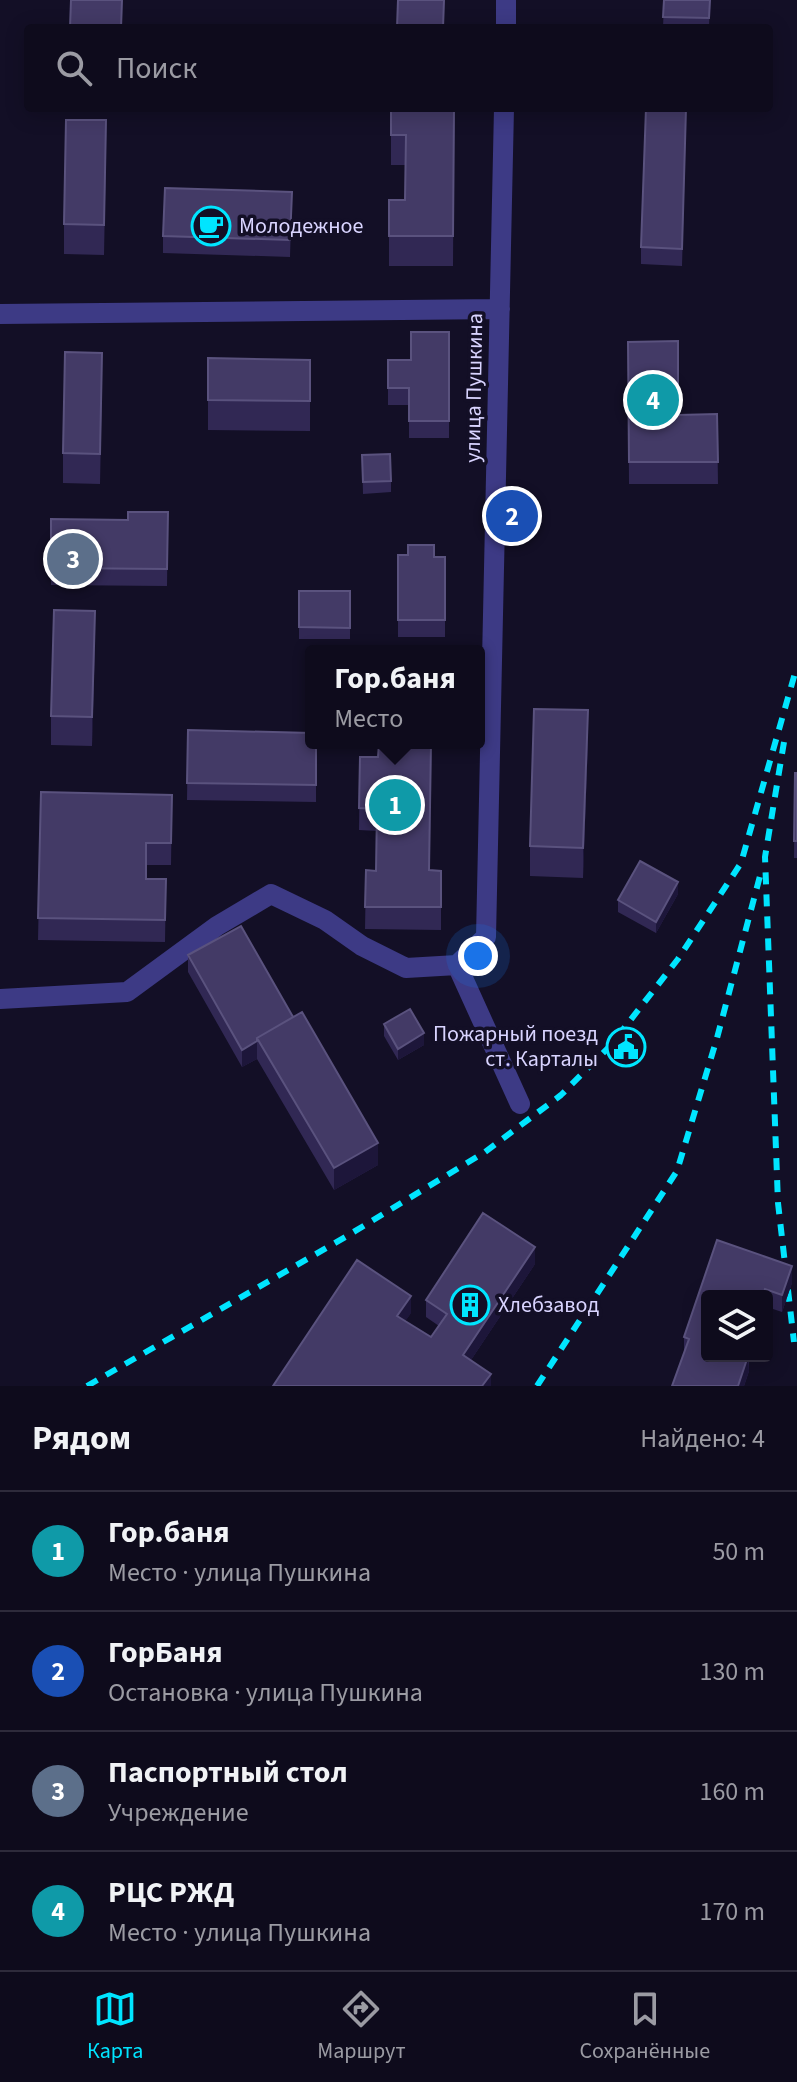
<!DOCTYPE html>
<html lang="ru">
<meta charset="utf-8">
<style>
body{margin:0;font-family:"Source Sans 3",sans-serif;background:#1c1929;color:#f1f3f6}
.controls{position:absolute;right:24px;bottom:24px;display:grid;overflow:hidden;border-radius:8px;box-shadow:0 4px 20px #0003}
.controls button{width:72px;height:72px;display:grid;place-items:center;padding:0;border:0;border-bottom:2px solid #2e2b3b;background:#0e0b1c;color:#f1f3f6;font:40px sans-serif}
.you{position:absolute;left:478px;top:956px;width:28px;height:28px;margin:-20px;border:6px solid #fff;border-radius:50%;background:#1a73e8;box-shadow:0 0 0 12px #1a73e833}
.badge{display:grid;place-items:center;width:52px;height:52px;border-radius:50%;background:#00e5ff;color:#fff;font-size:26px;font-weight:700}
.pin{position:absolute;translate:-50% -50%;border:4px solid #fff;box-shadow:0 2px 8px #0006}
.popup{position:absolute;left:305px;top:645px;width:180px;height:104px;box-sizing:border-box;display:grid;place-content:center;border-radius:8px;background:#0e0b1c;filter:drop-shadow(0 2px 6px #0005);font-size:26px;white-space:nowrap;color:#9b9ba3}
.popup b{font-size:30px;color:#f1f3f6}
.popup::after{content:'';position:absolute;left:50%;top:100%;margin-left:-16px;border:16px solid transparent;border-top-color:#0e0b1c}
.list{margin:0;padding:0;list-style:none}
h2{display:flex;justify-content:space-between;align-items:center;height:104px;margin:0;padding:0 32px;font-size:34px}
h2 small{font-size:26px;font-weight:400;color:#9b9ba3}
.list li{display:grid;grid-template-columns:52px 1fr auto;gap:24px;align-items:center;box-sizing:border-box;height:120px;padding:0 32px;border-top:2px solid #2e2b3b}
.list b{display:block;font-size:30px;white-space:nowrap}
.list p{margin:0;font-size:26px;white-space:nowrap;color:#9b9ba3}
.list em{font-size:26px;font-style:normal;color:#9b9ba3}
.icon{flex:none;width:44px;height:44px;fill:none;stroke:currentColor;stroke-width:2;stroke-linecap:round;stroke-linejoin:round}
.map{position:relative;flex:none;width:797px;height:1386px;overflow:hidden}
.search{position:absolute;background:#0e0b1c;box-shadow:0 4px 20px #0003;left:24px;right:24px;top:24px;height:88px;display:flex;align-items:center;gap:20px;box-sizing:border-box;padding:0 28px;border-radius:8px;color:#9b9ba3;font-size:30px}
.sheet{height:584px;background:#0e0b1c}
nav{display:flex;justify-content:space-around;align-items:center;box-sizing:border-box;height:112px;border-top:2px solid #2e2b3b;background:#0e0b1c;font-size:22px;color:#9b9ba3}
nav a{display:grid;justify-items:center;gap:4px}
nav .on{color:#00e5ff}
.map>svg:first-child{display:block}
.lines{fill:none;stroke-linecap:round;stroke-linejoin:round}
.minor{stroke:#3d3a85;stroke-width:20}
.rail{stroke:#00e5ff;stroke-width:6;stroke-dasharray:12 10;stroke-linecap:butt}
.wall{fill:#312854}
.shaded-wall{fill:#1d163a}
.building{fill:#433a66;stroke:#5a527e;stroke-width:2}
.labels{text-anchor:middle;dominant-baseline:central;stroke-width:7;stroke-linejoin:round;paint-order:stroke}
.poi-label{font-size:22px;fill:#d9d4ff;stroke:#130f26;text-anchor:start}
.street-label{font-size:22px;fill:#d9d4ff;stroke:#130f26}
</style>
<div class="map">
<svg width="797" height="1386" viewBox="0 0 797 1386">
<rect width="100%" height="100%" fill="#130f26"/>
<g class="lines">
<path class="minor" d="M506 28V0
M0 314 500 309
M457 965 520 1104
M0 999 127 992 217 926 271 894 325 920 362 946 406 968 457 965 486 937 504 108"/>
<path class="rail" d="M784 742 765 857 778 1203 794 1342
M87 1386 347 1236 485 1152 561 1095 611 1045 678 959 741 863 797 666
M537 1386 677 1171 717 1038 760 876"/>
</g>
<path class="wall" d="M664 0H710L709 28H663Z
M391 108H454L453 266H389V200H405V165H391Z
M686 122 682 266 641 264V247Z
M106 150 104 255 64 254V224Z
M292 192 290 257 163 253V236Z
M449 332V438H409V405H388V360H411Z
M628 342 678 415 717 414 718 484H629Z
M208 358 310 360V431L208 430Z
M102 383 100 484 63 483V453Z
M362 455 391 481V492L363 494Z
M168 512 167 586 51 585V519L128 520Z
M398 555 445 557V637H398Z
M299 591H350V639H299Z
M95 641 92 746 51 745V716Z
M188 730 316 743V802L187 800Z
M588 740 583 878 530 876V846Z
M360 757 430 870 441 871V930L365 929 366 870 376 871 377 831 359 830Z
M795 773H797V858H794Z
M41 792 172 795 171 865H146V879H166L165 942 38 940Z
M678 894 656 933 618 912V900Z
M188 955 293 1017 378 1165 334 1190 257 1059 242 1067 188 972Z
M384 1024 424 1045 398 1060 384 1036Z
M717 1240 792 1283 782 1312 767 1307V1296H707L749 1356V1371L744 1386H672L684 1353V1337Z
M535 1264 471 1360 491 1386H273L411 1313 405 1321 431 1337 439 1326 426 1317V1300Z"/>
<path class="shaded-wall" d="M95 611V641L92 746V717Z
M588 710V740L583 878V848Z
M678 882V894L656 933V922Z
M424 1033V1045L398 1060V1049Z
M257 1041V1059L242 1067V1050Z
M378 1143V1165L334 1190V1168Z
M535 1247V1264L463 1372V1355Z
M792 1266V1283L782 1312V1295Z
M411 1296V1313L397 1333V1316Z
M748 1356 749 1371 744 1386H738Z
M491 1374V1386H482Z"/>
<path class="building" d="M71 0H122L121 28H70Z
M398 0H444L443 28H397Z
M664 0H710L709 18 663 17Z
M391 108H454L453 236H389V200H405L406 135H391Z
M646 108H686L682 249 641 247Z
M66 120H106L104 225 64 224Z
M165 188 292 192 290 240 163 236Z
M411 332H449V421H409V388H388V360H411Z
M678 341V415L717 414 718 462H629L628 342Z
M65 352 102 353 100 454 63 453Z
M208 358 310 360V401L208 400Z
M390 454 391 481 363 482 362 455Z
M128 512H168L167 569 51 568V519L128 520Z
M408 545H434V557H445V620H398V555H408Z
M299 591H350V628L299 627Z
M54 610 95 611 92 717 51 716Z
M534 709 588 710 583 848 530 846Z
M188 730 311 733V743H316V785L187 783Z
M379 743H431L429 870 441 871V907H365L366 870 376 871 377 809 359 808 360 757H378Z
M795 773H797V841H794Z
M41 792 172 795 171 843H146V879H166L165 920 38 918Z
M640 861 678 882 656 922 618 900Z
M241 926 293 1017 257 1038V1041L242 1050 188 955Z
M410 1009 424 1033 398 1049 384 1024Z
M302 1012 378 1143 334 1168 257 1038Z
M483 1213 535 1247 463 1355 491 1374 482 1386H273L357 1260 411 1296 397 1316 431 1337 447 1314 426 1300Z
M717 1240 792 1266 782 1295 765 1289 763 1296H707V1356H748L738 1386H672L689 1339 684 1337Z"/>
<defs>
<symbol id="cafe-ring" viewBox="-11 -11 22 22"><circle r="9.5" fill="#130f26" stroke="#00e5ff" stroke-width="1.5"/><path d="M-5.5-4.5H6V0H3Q3 3.5 0 3.5H-2.5Q-5.5 3.5-5.5 0ZM3-3.2v2h1.7v-2ZM-6 4.5H4V6H-6Z" fill="#00e5ff"/></symbol>
<symbol id="civic-ring" viewBox="-11 -11 22 22"><circle r="9.5" fill="#130f26" stroke="#00e5ff" stroke-width="1.5"/><path d="M-.6-6.5H3V-4.5H.6V-3L4-1V1h2V6H-6V1h2V-1L-.6-3ZM-1.2 2.5V6h2.4V2.5Z" fill="#00e5ff"/></symbol>
<symbol id="building-ring" viewBox="-11 -11 22 22"><circle r="9.5" fill="#130f26" stroke="#00e5ff" stroke-width="1.5"/><path d="M-4-6H4V6H1V3H-1V6H-4ZM-2.5-4.3h1.7v1.8h-1.7ZM.8-4.3h1.7v1.8H.8ZM-2.5-1h1.7V.8h-1.7ZM.8-1h1.7V.8H.8Z" fill="#00e5ff"/></symbol>
</defs>
<g fill-rule="evenodd">
<use href="#cafe-ring" x="189" y="204" width="44" height="44"/>
<use href="#civic-ring" x="604" y="1025" width="44" height="44"/>
<use href="#building-ring" x="448" y="1283" width="44" height="44"/>
</g>
<g class="labels">
<g class="poi-label">
<text x="239" y="226">Молодежное</text>
<text x="598" y="1034" text-anchor="end">Пожарный поезд<tspan x="598" dy="25">ст. Карталы</tspan></text>
<text x="498" y="1305">Хлебзавод</text>
</g>
<g class="street-label">
<text transform="translate(474 388) rotate(-89)">улица Пушкина</text>
</g>
</g>
</svg>
<div class="controls">
<button><svg class="icon" aria-label="layers" viewBox="0 0 24 24"><path d="M12 4l9 5-9 5-9-5zM3 14l9 5 9-5"/></svg></button>
</div>
<div class="you"></div>
<div class="pin badge" style="left:395px;top:805px;background:#0f9aa8">1</div>
<div class="popup"><b>Гор.баня</b>Место</div>
<div class="pin badge" style="left:512px;top:516px;background:#1a4fb4">2</div>
<div class="pin badge" style="left:73px;top:559px;background:#5c6f8a">3</div>
<div class="pin badge" style="left:653px;top:400px;background:#0f9aa8">4</div>
<div class="search"><svg class="icon" aria-label="search" viewBox="0 0 24 24"><circle cx="10" cy="10" r="6"/><path d="M15 15l6 6"/></svg>Поиск</div>
</div>
<section class="sheet">
<h2>Рядом<small>Найдено: 4</small></h2>
<ul class="list">
<li><span class="badge" style="background:#0f9aa8">1</span><div><b>Гор.баня</b><p>Место · улица Пушкина</p></div><em>50 m</em></li>
<li><span class="badge" style="background:#1a4fb4">2</span><div><b>ГорБаня</b><p>Остановка · улица Пушкина</p></div><em>130 m</em></li>
<li><span class="badge" style="background:#5c6f8a">3</span><div><b>Паспортный стол</b><p>Учреждение</p></div><em>160 m</em></li>
<li><span class="badge" style="background:#0f9aa8">4</span><div><b>РЦС РЖД</b><p>Место · улица Пушкина</p></div><em>170 m</em></li>
</ul>
</section>
<nav>
<a class="on"><svg class="icon" aria-label="map" viewBox="0 0 24 24"><path d="M3 6l6-2 6 2 6-2v14l-6 2-6-2-6 2zM9 4v14M15 6v14"/></svg>Карта</a>
<a><svg class="icon" aria-label="directions" viewBox="0 0 24 24"><path d="M12 3l9 9-9 9-9-9zM9 14v-3h6M13 9l2 2-2 2"/></svg>Маршрут</a>
<a><svg class="icon" aria-label="saved" viewBox="0 0 24 24"><path d="M7 4h10v16l-5-4-5 4z"/></svg>Сохранённые</a>
</nav>
